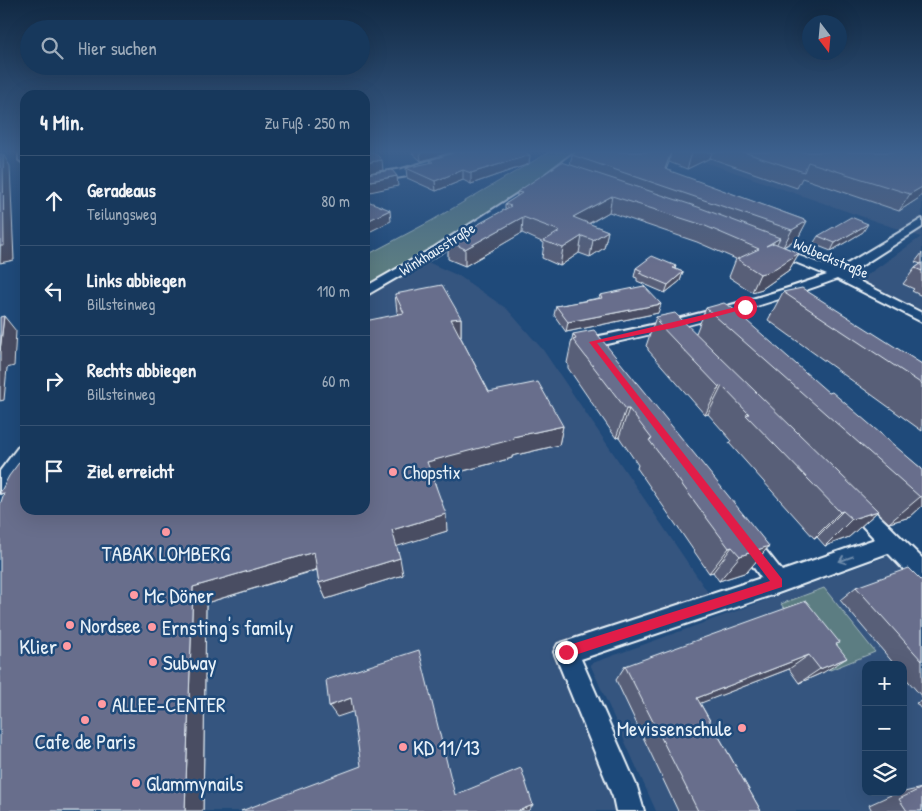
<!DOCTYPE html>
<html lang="de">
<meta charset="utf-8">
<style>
body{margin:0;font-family:"Patrick Hand",sans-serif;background:#244365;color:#f1f3f6}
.controls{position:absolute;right:15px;bottom:15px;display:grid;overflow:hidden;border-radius:10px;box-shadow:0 5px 20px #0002}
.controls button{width:45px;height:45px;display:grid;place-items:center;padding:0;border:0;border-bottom:1px solid #365272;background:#17385c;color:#f1f3f6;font:25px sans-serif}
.compass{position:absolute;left:802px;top:15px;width:45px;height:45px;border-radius:50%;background:#17385c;box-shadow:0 5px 20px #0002;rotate:164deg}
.stop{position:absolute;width:15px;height:15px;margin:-11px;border:4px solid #e11d48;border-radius:50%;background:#fff}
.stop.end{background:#e11d48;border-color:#fff;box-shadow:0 1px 5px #0008}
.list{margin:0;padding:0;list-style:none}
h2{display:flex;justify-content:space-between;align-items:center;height:65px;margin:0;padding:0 20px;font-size:21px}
h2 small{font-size:16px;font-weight:400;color:#9eacbb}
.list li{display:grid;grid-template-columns:32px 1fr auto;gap:15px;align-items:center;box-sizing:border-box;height:90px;padding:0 20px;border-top:1px solid #365272}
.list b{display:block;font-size:19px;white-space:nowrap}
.list p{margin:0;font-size:16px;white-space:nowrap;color:#9eacbb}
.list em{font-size:16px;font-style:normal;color:#9eacbb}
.icon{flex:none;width:28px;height:28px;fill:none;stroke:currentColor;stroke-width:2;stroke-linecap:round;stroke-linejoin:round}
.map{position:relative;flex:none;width:922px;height:811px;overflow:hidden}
.search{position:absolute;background:#17385c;box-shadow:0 5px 20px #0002;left:20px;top:20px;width:350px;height:55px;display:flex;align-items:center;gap:12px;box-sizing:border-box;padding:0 18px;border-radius:28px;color:#9eacbb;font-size:19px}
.panel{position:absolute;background:#17385c;box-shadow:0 5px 20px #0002;left:20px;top:90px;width:350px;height:425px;border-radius:15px}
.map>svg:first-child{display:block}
.built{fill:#35557f;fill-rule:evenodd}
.green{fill:#5c7d82;stroke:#a2b7bd}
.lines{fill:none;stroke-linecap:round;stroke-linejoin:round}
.street-casing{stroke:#e8f1f8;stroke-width:4}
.secondary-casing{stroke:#e8f1f8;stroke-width:4}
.street{fill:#1f4a7a;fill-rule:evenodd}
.secondary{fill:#1f4a7a;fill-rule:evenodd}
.wall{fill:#595f78;stroke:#e8f1f8}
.shaded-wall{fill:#484d62;stroke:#e8f1f8}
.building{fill:#676e8c;stroke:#e8f1f8}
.oneway{stroke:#6f8dac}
.route{fill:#e11d48}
.poi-dot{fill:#ff9aa2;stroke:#1f4a7a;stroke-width:2}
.labels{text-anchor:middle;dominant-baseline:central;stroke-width:5;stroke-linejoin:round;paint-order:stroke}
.far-street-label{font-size:15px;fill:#e8f1f8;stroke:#1f4a7a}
.poi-label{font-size:18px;fill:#e8f1f8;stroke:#1f4a7a;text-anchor:start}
.near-poi-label{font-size:21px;fill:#e8f1f8;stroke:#1f4a7a;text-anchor:start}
</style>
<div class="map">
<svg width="922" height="811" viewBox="0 0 922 811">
<rect width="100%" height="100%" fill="#1f4a7a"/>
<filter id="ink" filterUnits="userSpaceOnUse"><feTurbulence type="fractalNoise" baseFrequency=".02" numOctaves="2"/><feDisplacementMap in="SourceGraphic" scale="10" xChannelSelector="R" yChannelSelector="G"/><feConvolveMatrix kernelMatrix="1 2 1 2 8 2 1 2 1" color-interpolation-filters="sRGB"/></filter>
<g filter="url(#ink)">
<path class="built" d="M698 152H922V312L860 280 921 237 688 156Z
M423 260 459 276 507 309 543 350 713 600 563 651 624 811H0L25 510H365V294Z
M888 556 922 591V811H656L590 664ZM866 665H903V792H866Z"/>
<path class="green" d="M549 152H581L511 201 365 291V256L431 221Z
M824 588 875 652 830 670 781 604Z"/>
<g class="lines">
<defs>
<path id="street" d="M575 152H585L552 178H546V174Z
M522 191 527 194 525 196 443 251 365 296V287L435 247Z
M922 219V227L847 275 922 313V322L837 279C754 310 670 331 584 349L577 344 584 339C667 323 747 303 827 275L773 253V249H781L837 270Z
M25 444V465L7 490 0 493V471L19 446Z
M853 495 860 497 922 558V583L914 580 888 553 778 593 581 659 637 787 644 811H616L613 797 554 652 558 644 761 578 735 540 738 533 745 531 752 533 782 571 875 539 846 509 843 503 846 497Z"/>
<path id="secondary" d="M19 152H25V164L19 160Z
M460 152H481L408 176 365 183V175L402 169Z"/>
</defs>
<use href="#street" class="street-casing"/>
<use href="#secondary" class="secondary-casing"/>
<use href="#street" class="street"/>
<use href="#secondary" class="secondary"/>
</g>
<path class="wall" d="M411 152H452L421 161Z
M576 152H922L919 198 899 211 802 178 797 188 710 158 687 169 669 162 666 170 807 221 798 238 784 247 799 253 789 270 762 289 752 292 729 277 736 259 697 242 609 212 589 224 608 231 604 248 590 257 579 253 560 266 542 258 544 243 522 233 465 266 448 259V241L505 210V204L517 197V192L570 165 572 155Z
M430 160 529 164 471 184 463 180 436 191 407 178 406 168 431 163Z
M863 232 831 251 813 244 818 236Z
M922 253V296L912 291 914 289 903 284 915 268 921 264 915 262Z
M676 266 675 269 683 272 680 281 665 293 637 281V278L634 277 636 268Z
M783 292 922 364V431L768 320Z
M395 294 461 318V336H460L489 392 563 426 559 445 512 456V458L434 479 447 531 396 546 403 575 326 599 319 583 317 570 206 603 203 811H0L25 510 398 315 397 312Z
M600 295 658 313 566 332 554 315 556 306 599 298Z
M706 308 829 393 922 469V506L910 517 889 523 877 512 849 537 825 546 817 537 814 538 729 443 731 440 708 414 705 415 648 350V348L646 346 656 317 696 333Z
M573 334 769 546 747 572 719 581 713 572 709 573 637 468 638 465 619 437 616 438 568 368V364L567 363Z
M922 581V697L903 675V665H895L840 600 856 587Z
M837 645 824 672 799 683 789 669 700 703 761 811H678L616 680 625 666Z
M922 701V710L916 703Z
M922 788V811H872L869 805 891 795Z"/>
<path class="shaded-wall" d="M420 152H452L421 161Z
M671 152 669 162 660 185 665 169Z
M694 152H712L710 158 687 169 692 153Z
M3 154 10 166 14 260 0 263Z
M530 155 529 164 471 184V173Z
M382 160 383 170 365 174V163Z
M463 170V180L436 191 435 181Z
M397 176 398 186 365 193V182Z
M922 187V194L919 198 899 211 910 194Z
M612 196 609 212 570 234 573 217Z
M390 210 391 221 365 234V222Z
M523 217 522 233 465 266V249Z
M807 221 798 238 783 247 792 230Z
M868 224 863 232 831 251 835 243Z
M608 231 604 248 590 257 593 240Z
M582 236 579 253 560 266 563 248Z
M780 238 771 255 766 246Z
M799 253 789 270 762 289 752 292 760 274Z
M683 272 680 281 665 293 668 285Z
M661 304 658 313 566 332 568 322Z
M4 316 16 331 14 366 7 368 4 400 0 401V351Z
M461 318V336L451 338V319Z
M722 386 708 414 705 415 719 387Z
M626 409H629L619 437 616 438Z
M563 426 559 445 512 456V458L429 480 427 462 513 437Z
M922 496V506L910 517 889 523 920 497Z
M843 511 817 537 814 538 840 512Z
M878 511 849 537 825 546 852 519Z
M446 514 447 531 395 547 392 530Z
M769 546 747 572 719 581 740 556Z
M732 547 713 572 709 573 729 548Z
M314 552 321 568 206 603 203 811H185L193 587Z
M400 558 403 575 326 599 319 583Z
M809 655 789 669 683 710 697 698Z
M847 658 824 672 799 683 820 669Z
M351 698 358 710 337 717 329 706Z
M533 805 528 811H518Z"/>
<path class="building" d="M365 152H374L382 160 365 163Z
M456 152H525L530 155 471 173 463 170 435 181 406 168 433 162 430 160Z
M576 152H671L665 169 807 221 792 230 572 155Z
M743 152H922V187L910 194 808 162 804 172Z
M0 154H3L4 246H0Z
M562 162 698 207 780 238 766 246 774 243 799 253 771 271 760 274 737 259 759 249 703 225 612 196 573 217 608 231 593 240 582 236 563 248 544 241 560 231 523 217 465 249 448 241 511 206 505 204 522 193 517 192Z
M392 170 397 176 365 182V174Z
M365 200 390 210 365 222Z
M851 217 868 224 835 243 818 236Z
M652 256 676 266 673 268 683 272 668 285 639 273 642 271 636 268Z
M922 263V271L915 268Z
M442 285 461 318 451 319 489 392 538 382 563 426 513 437 514 439 427 462 446 514 392 530 400 558 319 583 314 552 193 587 185 811H0V505L4 493 0 494V493L9 476 24 456H25V510H365V321L404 313 395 294Z
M644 286 661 304 568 322 556 306 602 298 600 295Z
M802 288 922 364V384L783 292Z
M724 303 731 307 829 393 832 392 922 469V496L920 497 706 308Z
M675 313 878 511 852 519 843 511 840 512 746 415 749 414 722 386 719 387 657 322H660L656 317Z
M4 316 0 351V317Z
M594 330 769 546 740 556 732 547 729 548 649 440 652 439 629 409H626L573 340 576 339 573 334Z
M909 568 922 581V661L856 587Z
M806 601 840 643 836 644 847 658 820 669 809 655 697 698 761 811H698L625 666Z
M419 650 455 795 521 768 533 805 518 811H241L361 766 351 698 329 706 326 680Z
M922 788V811H907L899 799Z"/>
<defs><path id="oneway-shaft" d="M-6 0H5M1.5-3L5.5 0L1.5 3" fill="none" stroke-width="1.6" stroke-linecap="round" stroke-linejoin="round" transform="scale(1.25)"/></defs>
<use class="oneway" href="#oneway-shaft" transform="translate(846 559) rotate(160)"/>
</g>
<linearGradient id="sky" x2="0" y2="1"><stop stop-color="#112943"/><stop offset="0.57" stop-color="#3c608d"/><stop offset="1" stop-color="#3c608d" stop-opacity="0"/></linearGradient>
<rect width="922" height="266" fill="url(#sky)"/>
<path class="route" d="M745 305 748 308 673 328 597 343 782 579V587L566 658 562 656 560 652 562 648 566 646 770 581 589 342Z"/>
<g class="poi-dot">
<circle cx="393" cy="472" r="5"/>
<circle cx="166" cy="532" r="5"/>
<circle cx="134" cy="595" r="5"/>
<circle cx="70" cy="625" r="5"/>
<circle cx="152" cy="627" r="5"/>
<circle cx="67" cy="646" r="5"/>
<circle cx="153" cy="662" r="5"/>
<circle cx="102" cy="704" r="5"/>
<circle cx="85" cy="720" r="5"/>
<circle cx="742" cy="728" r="5"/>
<circle cx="403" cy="747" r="5"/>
<circle cx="136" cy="783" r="5"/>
</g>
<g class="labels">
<g class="far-street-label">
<text transform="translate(437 249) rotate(-32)">Winkhausstraße</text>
<text transform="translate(831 258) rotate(23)">Wolbeckstraße</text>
</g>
<g class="poi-label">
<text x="403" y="472">Chopstix</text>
</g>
<g class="near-poi-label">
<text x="166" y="553" text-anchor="middle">TABAK LOMBERG</text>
<text x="144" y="595">Mc Döner</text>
<text x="80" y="625">Nordsee</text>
<text x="162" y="627">Ernsting's family</text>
<text x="57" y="646" text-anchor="end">Klier</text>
<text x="163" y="662">Subway</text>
<text x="112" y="704">ALLEE-CENTER</text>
<text x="732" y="728" text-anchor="end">Mevissenschule</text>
<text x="85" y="741" text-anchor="middle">Cafe de Paris</text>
<text x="413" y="747">KD 11/13</text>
<text x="146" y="783">Glammynails</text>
</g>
</g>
</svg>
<div class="controls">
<button>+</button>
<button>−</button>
<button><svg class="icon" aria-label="layers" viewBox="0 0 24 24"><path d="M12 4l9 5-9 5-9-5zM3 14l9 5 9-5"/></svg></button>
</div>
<svg class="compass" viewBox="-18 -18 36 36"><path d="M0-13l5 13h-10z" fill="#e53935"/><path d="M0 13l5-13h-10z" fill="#9eacbb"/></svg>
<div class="stop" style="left:745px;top:307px"></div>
<div class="stop end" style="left:566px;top:652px"></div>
<div class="search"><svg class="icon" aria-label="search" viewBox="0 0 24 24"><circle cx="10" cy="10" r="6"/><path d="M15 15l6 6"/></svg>Hier suchen</div>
<section class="panel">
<h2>4 Min.<small>Zu Fuß · 250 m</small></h2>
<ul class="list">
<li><svg class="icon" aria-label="ahead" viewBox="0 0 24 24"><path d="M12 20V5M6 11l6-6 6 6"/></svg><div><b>Geradeaus</b><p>Teilungsweg</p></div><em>80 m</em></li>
<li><svg class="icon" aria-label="left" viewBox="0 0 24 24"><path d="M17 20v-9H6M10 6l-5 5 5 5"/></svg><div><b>Links abbiegen</b><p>Billsteinweg</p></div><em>110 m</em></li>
<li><svg class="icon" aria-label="right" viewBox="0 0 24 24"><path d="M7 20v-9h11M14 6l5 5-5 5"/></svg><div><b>Rechts abbiegen</b><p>Billsteinweg</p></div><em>60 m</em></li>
<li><svg class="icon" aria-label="arrive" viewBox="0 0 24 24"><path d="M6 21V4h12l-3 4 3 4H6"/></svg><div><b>Ziel erreicht</b></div></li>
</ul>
</section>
</div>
